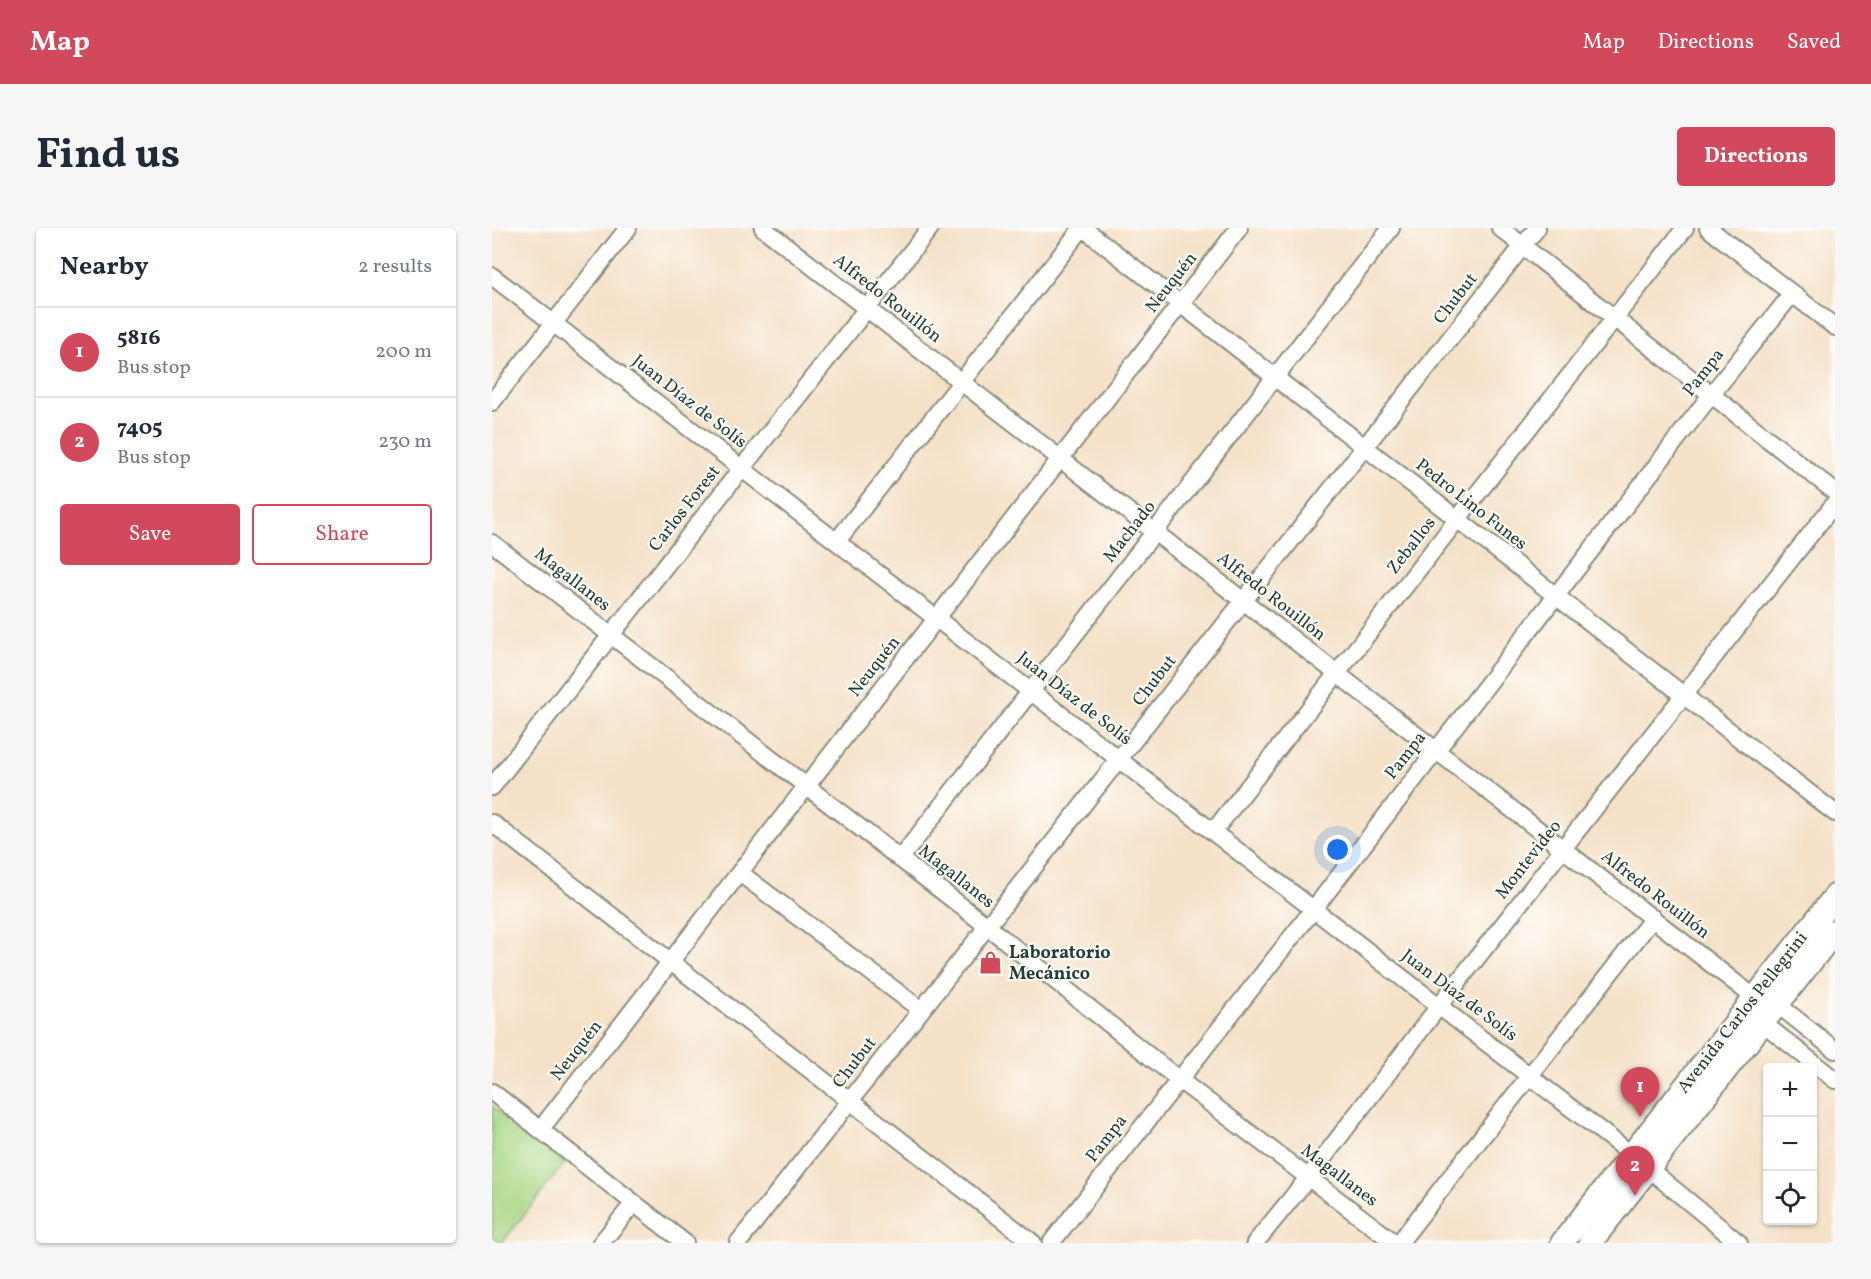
<!DOCTYPE html>
<meta charset="utf-8">
<style>
body{margin:0;font-family:Vollkorn,serif;background:#f6f6f7;color:#1f2937}
.controls{position:absolute;right:18px;bottom:18px;display:grid;overflow:hidden;border-radius:6px;box-shadow:0 2px 4px #0004}
.controls button{width:54px;height:54px;display:grid;place-items:center;padding:0;border:0;border-bottom:2px solid #e0e1e3;background:#fff;color:#1f2937;font:30px sans-serif}
.you{position:absolute;left:846px;top:622px;width:21px;height:21px;margin:-15px;border:4px solid #fff;border-radius:50%;background:#1a73e8;box-shadow:0 0 0 9px #1a73e833}
.badge{display:grid;place-items:center;width:39px;height:39px;border-radius:50%;background:#d1495b;color:#fff;font-size:20px;font-weight:700}
.pin{position:absolute;translate:-50% -50px;filter:drop-shadow(0 2px 3px #0008)}
.pin::after{content:'';position:absolute;top:32px;width:21px;height:18px;background:inherit;clip-path:polygon(0 0,100% 0,50% 100%)}
.list{margin:0;padding:0;list-style:none}
h2{display:flex;justify-content:space-between;align-items:center;height:78px;margin:0;padding:0 24px;font-size:26px}
h2 small{font-size:20px;font-weight:400;color:#747a83}
.list li{display:grid;grid-template-columns:39px 1fr auto;gap:18px;align-items:center;box-sizing:border-box;height:90px;padding:0 24px;border-top:2px solid #e0e1e3}
.list b{display:block;font-size:22px;white-space:nowrap}
.list p{margin:0;font-size:20px;white-space:nowrap;color:#747a83}
.list em{font-size:20px;font-style:normal;color:#747a83}
.actions{display:flex;gap:12px;padding:18px 24px}
.actions a{flex:1;padding:14px 0;border:2px solid #d1495b;border-radius:6px;text-align:center;font-size:21px;color:#d1495b}
.actions .main{background:#d1495b;color:#fff}
.icon{flex:none;width:33px;height:33px;fill:none;stroke:currentColor;stroke-width:2;stroke-linecap:round;stroke-linejoin:round}
.map{position:relative;flex:none;width:1343px;height:1015px;overflow:hidden;border-radius:6px}
header{display:flex;align-items:center;gap:36px;box-sizing:border-box;height:84px;padding:0 30px;background:#d1495b;color:#fff}
header strong{font-size:28px}
nav{display:flex;gap:33px;margin-inline-start:auto;font-size:21px}
.intro{display:flex;align-items:center;justify-content:space-between;box-sizing:border-box;height:144px;padding:0 36px}
h1{margin:0;font-size:42px}
.button{padding:15px 27px;border-radius:6px;background:#d1495b;color:#fff;font-size:21px;font-weight:700}
main{display:flex;gap:36px;padding:0 36px}
aside{flex:1;background:#fff;border-radius:6px;box-shadow:0 2px 4px #0004}
.map>svg:first-child{display:block}
.green{fill:#a8d784;stroke:#648a5c;stroke-width:1.5}
.lines{fill:none;stroke-linecap:round;stroke-linejoin:round}
.minor-casing{stroke:#8a8f7e;stroke-width:20}
.major-casing{stroke:#8a8f7e;stroke-width:26}
.minor{stroke:#fff;stroke-width:16}
.major{stroke:#fff;stroke-width:22}
.labels{text-anchor:middle;dominant-baseline:central;stroke-width:4.5;stroke-linejoin:round;paint-order:stroke}
.street-label{font-size:18px;fill:#1f3d34;stroke:#fdfcf7}
.poi-label{font-size:18px;font-weight:bold;fill:#1f3d34;stroke:#fdfcf7;text-anchor:start}
</style>
<header>
<strong>Map</strong>
<nav><a>Map</a><a>Directions</a><a>Saved</a></nav>
</header>
<div class="intro"><h1>Find us</h1><a class="button">Directions</a></div>
<main>
<aside>
<h2>Nearby<small>2 results</small></h2>
<ul class="list">
<li><span class="badge">1</span><div><b>5816</b><p>Bus stop</p></div><em>200 m</em></li>
<li><span class="badge">2</span><div><b>7405</b><p>Bus stop</p></div><em>230 m</em></li>
</ul>
<div class="actions"><a class="main">Save</a><a>Share</a></div>
</aside>
<div class="map">
<svg width="1343" height="1015" viewBox="0 0 1343 1015">
<rect width="100%" height="100%" fill="#fdfcf7"/>
<filter id="ink" filterUnits="userSpaceOnUse"><feTurbulence type="fractalNoise" baseFrequency=".0167" numOctaves="2"/><feDisplacementMap in="SourceGraphic" scale="12" xChannelSelector="R" yChannelSelector="G"/><feConvolveMatrix kernelMatrix="1 2 1 2 8 2 1 2 1" color-interpolation-filters="sRGB"/></filter>
<filter id="wash" filterUnits="userSpaceOnUse"><feTurbulence type="fractalNoise" baseFrequency=".008" numOctaves="4" result="noise"/><feDisplacementMap in="SourceGraphic" scale="24" xChannelSelector="R" yChannelSelector="G"/><feGaussianBlur stdDeviation="1.35" result="paint"/><feColorMatrix in="noise" values="0 0 0 0 0 0 0 0 0 0 0 0 0 0 0 0 0 1.4 0 .05"/><feComposite in="paint" operator="in"/></filter>
<g filter="url(#wash)">
<rect width="100%" height="100%" fill="#f5e1c8"/>
<path class="green" d="M0 878 73 935 10 1015H0Z"/>
</g>
<g filter="url(#ink)">
<g class="lines">
<defs>
<path id="minor" d="M271 0 1263 770 1285 776 1343 822
M591 0 1343 585
M1008 0 1343 264
M1216 0 1343 99
M0 48 1140 927
M0 174 136 0
M345 313 590 0
M0 315 495 698 686 851 903 1015
M0 559 438 0
M0 595 541 1015
M721 604 1193 0
M408 631 899 0
M248 645 429 782
M1268 785 1271 795 1343 852
M0 864 193 1015
M48 902 747 0
M1157 941 1247 1015
M109 1015 142 975
M246 1015 1045 0
M559 1015 821 682 1219 167 1300 66
M763 1015 816 950 947 778 1343 275
M907 1015 1161 690"/>
<path id="major" d="M1070 1015 1343 668
M1098 1015 1343 703"/>
</defs>
<use href="#minor" class="minor-casing"/>
<use href="#major" class="major-casing"/>
<use href="#minor" class="minor"/>
<use href="#major" class="major"/>
</g>
</g>
<defs>
<symbol id="shop-bare" viewBox="-9 -9 18 18"><path d="M-5-2.5h2.3a2.7 3.5 0 0 1 5.4 0H5L5.5 6h-11ZM-1.5-2.5h3a1.5 2.3 0 0 0-3 0Z" fill="#d1495b" stroke="#fdfcf7" stroke-width="2.5" paint-order="stroke"/></symbol>
</defs>
<g fill-rule="evenodd">
<use href="#shop-bare" x="482" y="718" width="33" height="33"/>
</g>
<g class="labels">
<g class="street-label">
<text transform="translate(680 55) rotate(-52)">Neuquén</text>
<text transform="translate(395 71) rotate(38)">Alfredo Rouillón</text>
<text transform="translate(964 71) rotate(-52)">Chubut</text>
<text transform="translate(1212 145) rotate(-52)">Pampa</text>
<text transform="translate(197 174) rotate(38)">Juan Díaz de Solís</text>
<text transform="translate(979 277) rotate(38)">Pedro Lino Funes</text>
<text transform="translate(193 281) rotate(-52)">Carlos Forest</text>
<text transform="translate(638 304) rotate(-52)">Machado</text>
<text transform="translate(920 318) rotate(-52)">Zeballos</text>
<text transform="translate(80 352) rotate(38)">Magallanes</text>
<text transform="translate(779 369) rotate(38)">Alfredo Rouillón</text>
<text transform="translate(383 439) rotate(-52)">Neuquén</text>
<text transform="translate(663 453) rotate(-52)">Chubut</text>
<text transform="translate(582 471) rotate(38)">Juan Díaz de Solís</text>
<text transform="translate(914 528) rotate(-52)">Pampa</text>
<text transform="translate(1037 632) rotate(-52)">Montevideo</text>
<text transform="translate(464 649) rotate(38)">Magallanes</text>
<text transform="translate(1163 667) rotate(38)">Alfredo Rouillón</text>
<text transform="translate(967 768) rotate(37)">Juan Díaz de Solís</text>
<text transform="translate(1251 785) rotate(-52)">Avenida Carlos Pellegrini</text>
<text transform="translate(85 823) rotate(-52)">Neuquén</text>
<text transform="translate(363 835) rotate(-52)">Chubut</text>
<text transform="translate(615 911) rotate(-52)">Pampa</text>
<text transform="translate(847 948) rotate(37)">Magallanes</text>
</g>
<g class="poi-label">
<text x="517" y="725">Laboratorio<tspan x="517" dy="21">Mecánico</tspan></text>
</g>
</g>
</svg>
<div class="controls">
<button>+</button>
<button>−</button>
<button><svg class="icon" aria-label="locate" viewBox="0 0 24 24"><circle cx="12" cy="12" r="6"/><path d="M12 2v4M12 18v4M2 12h4M18 12h4"/></svg></button>
</div>
<div class="you"></div>
<div class="pin badge" style="left:1148px;top:889px">1</div>
<div class="pin badge" style="left:1143px;top:968px">2</div>
</div>
</main>
